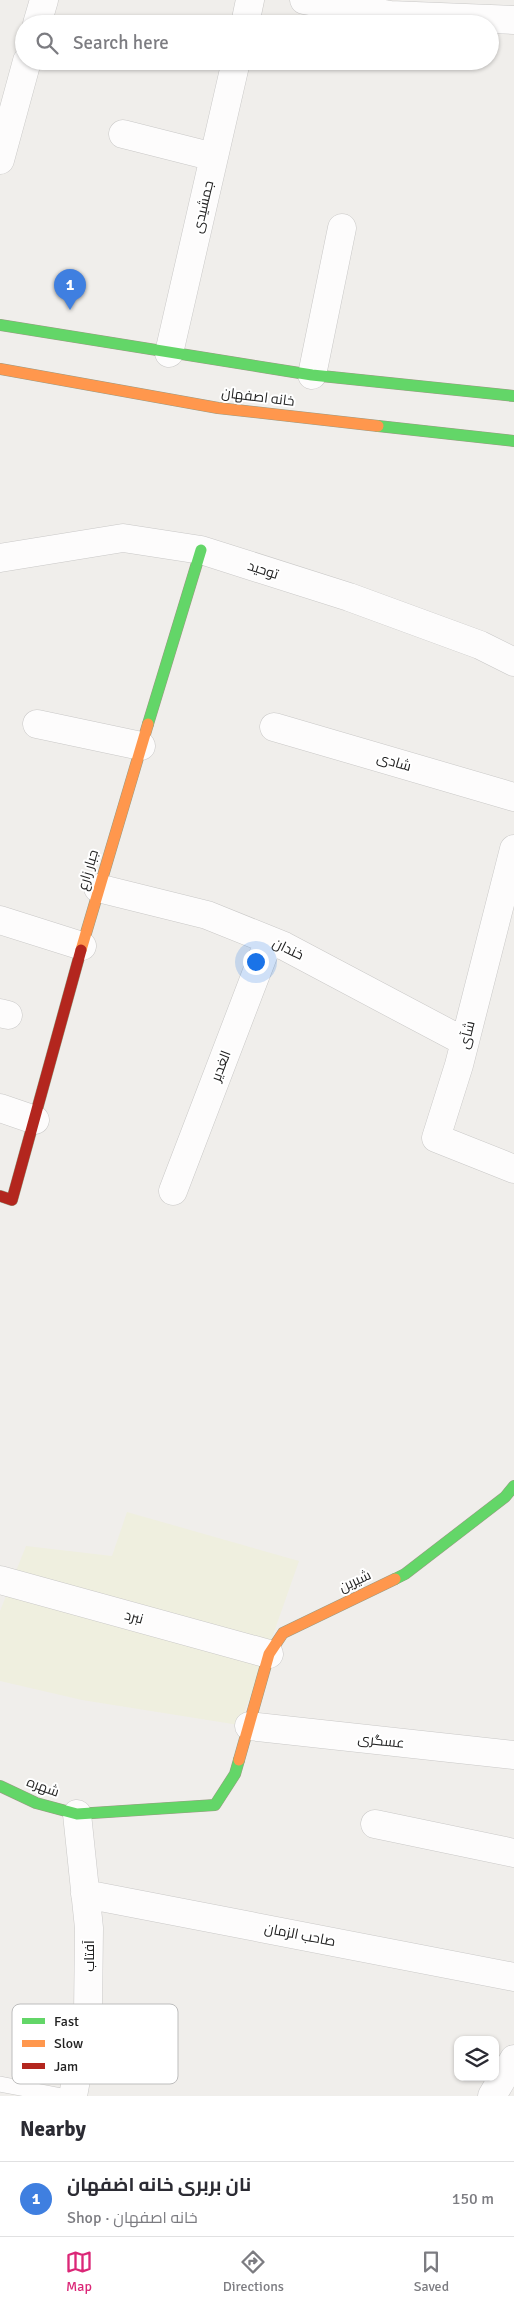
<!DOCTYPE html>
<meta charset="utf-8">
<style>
body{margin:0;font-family:Signika,Cairo,sans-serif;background:#f2f2f3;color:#2b2b33}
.controls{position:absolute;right:15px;bottom:15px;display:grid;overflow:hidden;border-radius:10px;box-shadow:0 1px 4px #0004}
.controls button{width:45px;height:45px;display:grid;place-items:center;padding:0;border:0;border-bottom:1px solid #e1e1e2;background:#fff;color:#2b2b33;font:25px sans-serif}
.you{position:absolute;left:255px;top:961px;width:18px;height:18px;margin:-12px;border:4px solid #fff;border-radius:50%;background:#1a73e8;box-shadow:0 0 0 8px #1a73e833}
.badge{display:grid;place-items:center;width:32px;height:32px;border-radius:50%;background:#db2777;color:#fff;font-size:16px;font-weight:700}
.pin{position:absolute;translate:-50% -41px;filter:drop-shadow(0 1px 2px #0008)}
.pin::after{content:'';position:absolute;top:26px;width:18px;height:15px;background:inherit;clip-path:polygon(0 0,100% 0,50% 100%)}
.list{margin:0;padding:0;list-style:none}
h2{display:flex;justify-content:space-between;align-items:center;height:65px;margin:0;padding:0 20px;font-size:21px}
h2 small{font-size:16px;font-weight:400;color:#7c7c81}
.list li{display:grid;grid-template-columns:32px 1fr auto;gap:15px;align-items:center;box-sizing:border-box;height:75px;padding:0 20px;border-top:1px solid #e1e1e2}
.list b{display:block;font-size:19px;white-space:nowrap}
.list p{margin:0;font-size:16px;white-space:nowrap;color:#7c7c81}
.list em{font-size:16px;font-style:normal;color:#7c7c81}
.icon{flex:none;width:28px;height:28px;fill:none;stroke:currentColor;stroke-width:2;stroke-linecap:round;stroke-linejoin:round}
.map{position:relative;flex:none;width:514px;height:2096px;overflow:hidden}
.search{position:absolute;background:#fff;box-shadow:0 1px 4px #0004;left:15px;right:15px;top:15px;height:55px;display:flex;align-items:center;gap:12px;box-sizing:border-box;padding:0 18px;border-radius:28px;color:#7c7c81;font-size:19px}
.sheet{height:140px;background:#fff}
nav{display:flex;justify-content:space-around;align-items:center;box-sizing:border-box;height:70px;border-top:1px solid #e1e1e2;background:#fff;font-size:14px;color:#7c7c81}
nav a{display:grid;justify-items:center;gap:2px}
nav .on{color:#db2777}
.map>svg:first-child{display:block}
.farmland{fill:#efefdf}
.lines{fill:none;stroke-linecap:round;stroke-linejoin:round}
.lane-casing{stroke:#c9c8c7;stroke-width:16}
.street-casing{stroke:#c9c8c7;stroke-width:29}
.fast-casing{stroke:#999a82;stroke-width:12}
.slow-casing{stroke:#999a82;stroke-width:12}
.jam-casing{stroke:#999a82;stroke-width:12}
.lane{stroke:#fdfcfc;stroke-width:15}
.street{stroke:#fdfcfc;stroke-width:28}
.fast{stroke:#63d668;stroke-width:11}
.slow{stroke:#ff974d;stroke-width:11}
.jam{stroke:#b3261e;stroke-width:11}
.labels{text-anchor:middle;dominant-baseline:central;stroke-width:4;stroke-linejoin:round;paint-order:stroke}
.street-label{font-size:14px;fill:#222;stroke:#fff}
.key{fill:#fff;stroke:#bdbdbd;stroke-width:1}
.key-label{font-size:14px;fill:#222}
</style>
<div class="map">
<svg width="514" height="2096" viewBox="0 0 514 2096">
<rect width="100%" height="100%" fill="#f0eeeb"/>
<path class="farmland" d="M127 1512 299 1561 260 1672 239 1725 82 1700 0 1681V1611L26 1546 112 1556Z"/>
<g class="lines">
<defs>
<path id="lane" d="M0 2084 62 2096"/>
<path id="street" d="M304 0 390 15 514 20
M37 24 44 0
M245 24 250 0
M123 134 214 157
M0 160 27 61
M169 353 236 61
M312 375 342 228
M0 558 123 538 201 550 349 597 480 645 514 662
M37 724 141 746
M274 727 514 797
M514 849 459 1065 436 1138 514 1169
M98 888 207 915 284 946 465 1042
M0 920 82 946
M0 1013 8 1015
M0 1108 35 1120
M173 1191 269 940
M0 1580 269 1654
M249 1726 514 1755
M375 1824 514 1853
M85 1894 514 1977
M73 2096 88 2014 89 1928 77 1814
M492 2096 514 2059"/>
<path id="fast" d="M0 325 312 375 514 396
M378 426 514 441
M148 724 201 550
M395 1579 405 1574 505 1497 514 1486
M0 1786 36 1803 77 1814 215 1805 235 1774 239 1760"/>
<path id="slow" d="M0 369 218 408 378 426
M81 950 148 724
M239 1760 269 1654 283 1633 395 1579"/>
<path id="jam" d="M0 1196 12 1200 81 950"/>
</defs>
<use href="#lane" class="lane-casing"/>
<use href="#street" class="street-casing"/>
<use href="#fast" class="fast-casing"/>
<use href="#slow" class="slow-casing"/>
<use href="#jam" class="jam-casing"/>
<use href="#lane" class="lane"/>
<use href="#street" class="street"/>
<use href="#fast" class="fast"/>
<use href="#slow" class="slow"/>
<use href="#jam" class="jam"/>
</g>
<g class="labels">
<g class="street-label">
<text transform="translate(203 207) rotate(-77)">جمشیدی</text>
<text transform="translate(258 397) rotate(7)">خانه اصفهان</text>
<text transform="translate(263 570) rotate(18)">توحید</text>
<text transform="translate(394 762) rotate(16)">شادی</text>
<text transform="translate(88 870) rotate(-73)">جبار زارع</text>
<text transform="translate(288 949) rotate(26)">خندان</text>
<text transform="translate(467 1035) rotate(-76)">شآی</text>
<text transform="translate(221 1066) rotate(-69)">الغدیر</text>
<text transform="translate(355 1581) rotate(-25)">شیرین</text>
<text transform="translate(134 1617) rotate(15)">نبرد</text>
<text transform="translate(381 1741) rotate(6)">عسگری</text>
<text transform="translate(43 1787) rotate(20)">شهره</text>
<text transform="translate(300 1935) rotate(11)">صاحب الزمان</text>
<text transform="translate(89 1956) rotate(-90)">آفتاب</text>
</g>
</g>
<rect x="12" y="2004" width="166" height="80" rx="8" class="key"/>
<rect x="22" y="2018" width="23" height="6" fill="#63d668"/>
<rect x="22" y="2040" width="23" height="7" fill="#ff974d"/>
<rect x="22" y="2063" width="23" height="6" fill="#b3261e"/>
<g class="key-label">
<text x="54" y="2026">Fast</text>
<text x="54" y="2048">Slow</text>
<text x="54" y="2071">Jam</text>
</g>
</svg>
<div class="controls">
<button><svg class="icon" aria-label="layers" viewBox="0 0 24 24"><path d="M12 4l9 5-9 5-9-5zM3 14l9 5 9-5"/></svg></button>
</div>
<div class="you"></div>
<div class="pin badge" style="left:70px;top:310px;background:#3f7fe0">1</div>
<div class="search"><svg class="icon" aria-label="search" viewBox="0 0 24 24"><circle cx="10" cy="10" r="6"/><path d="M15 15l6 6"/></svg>Search here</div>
</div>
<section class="sheet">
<h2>Nearby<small></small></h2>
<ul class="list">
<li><span class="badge" style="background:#3f7fe0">1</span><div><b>نان بربری خانه اضفهان</b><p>Shop · خانه اصفهان</p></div><em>150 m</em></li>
</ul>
</section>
<nav>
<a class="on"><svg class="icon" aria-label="map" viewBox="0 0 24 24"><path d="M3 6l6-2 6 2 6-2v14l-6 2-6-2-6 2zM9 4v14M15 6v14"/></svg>Map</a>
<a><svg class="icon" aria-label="directions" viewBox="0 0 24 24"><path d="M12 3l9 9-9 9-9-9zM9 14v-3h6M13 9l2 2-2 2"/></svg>Directions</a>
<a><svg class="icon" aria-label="saved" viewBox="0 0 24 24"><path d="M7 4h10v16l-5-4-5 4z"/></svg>Saved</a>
</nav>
